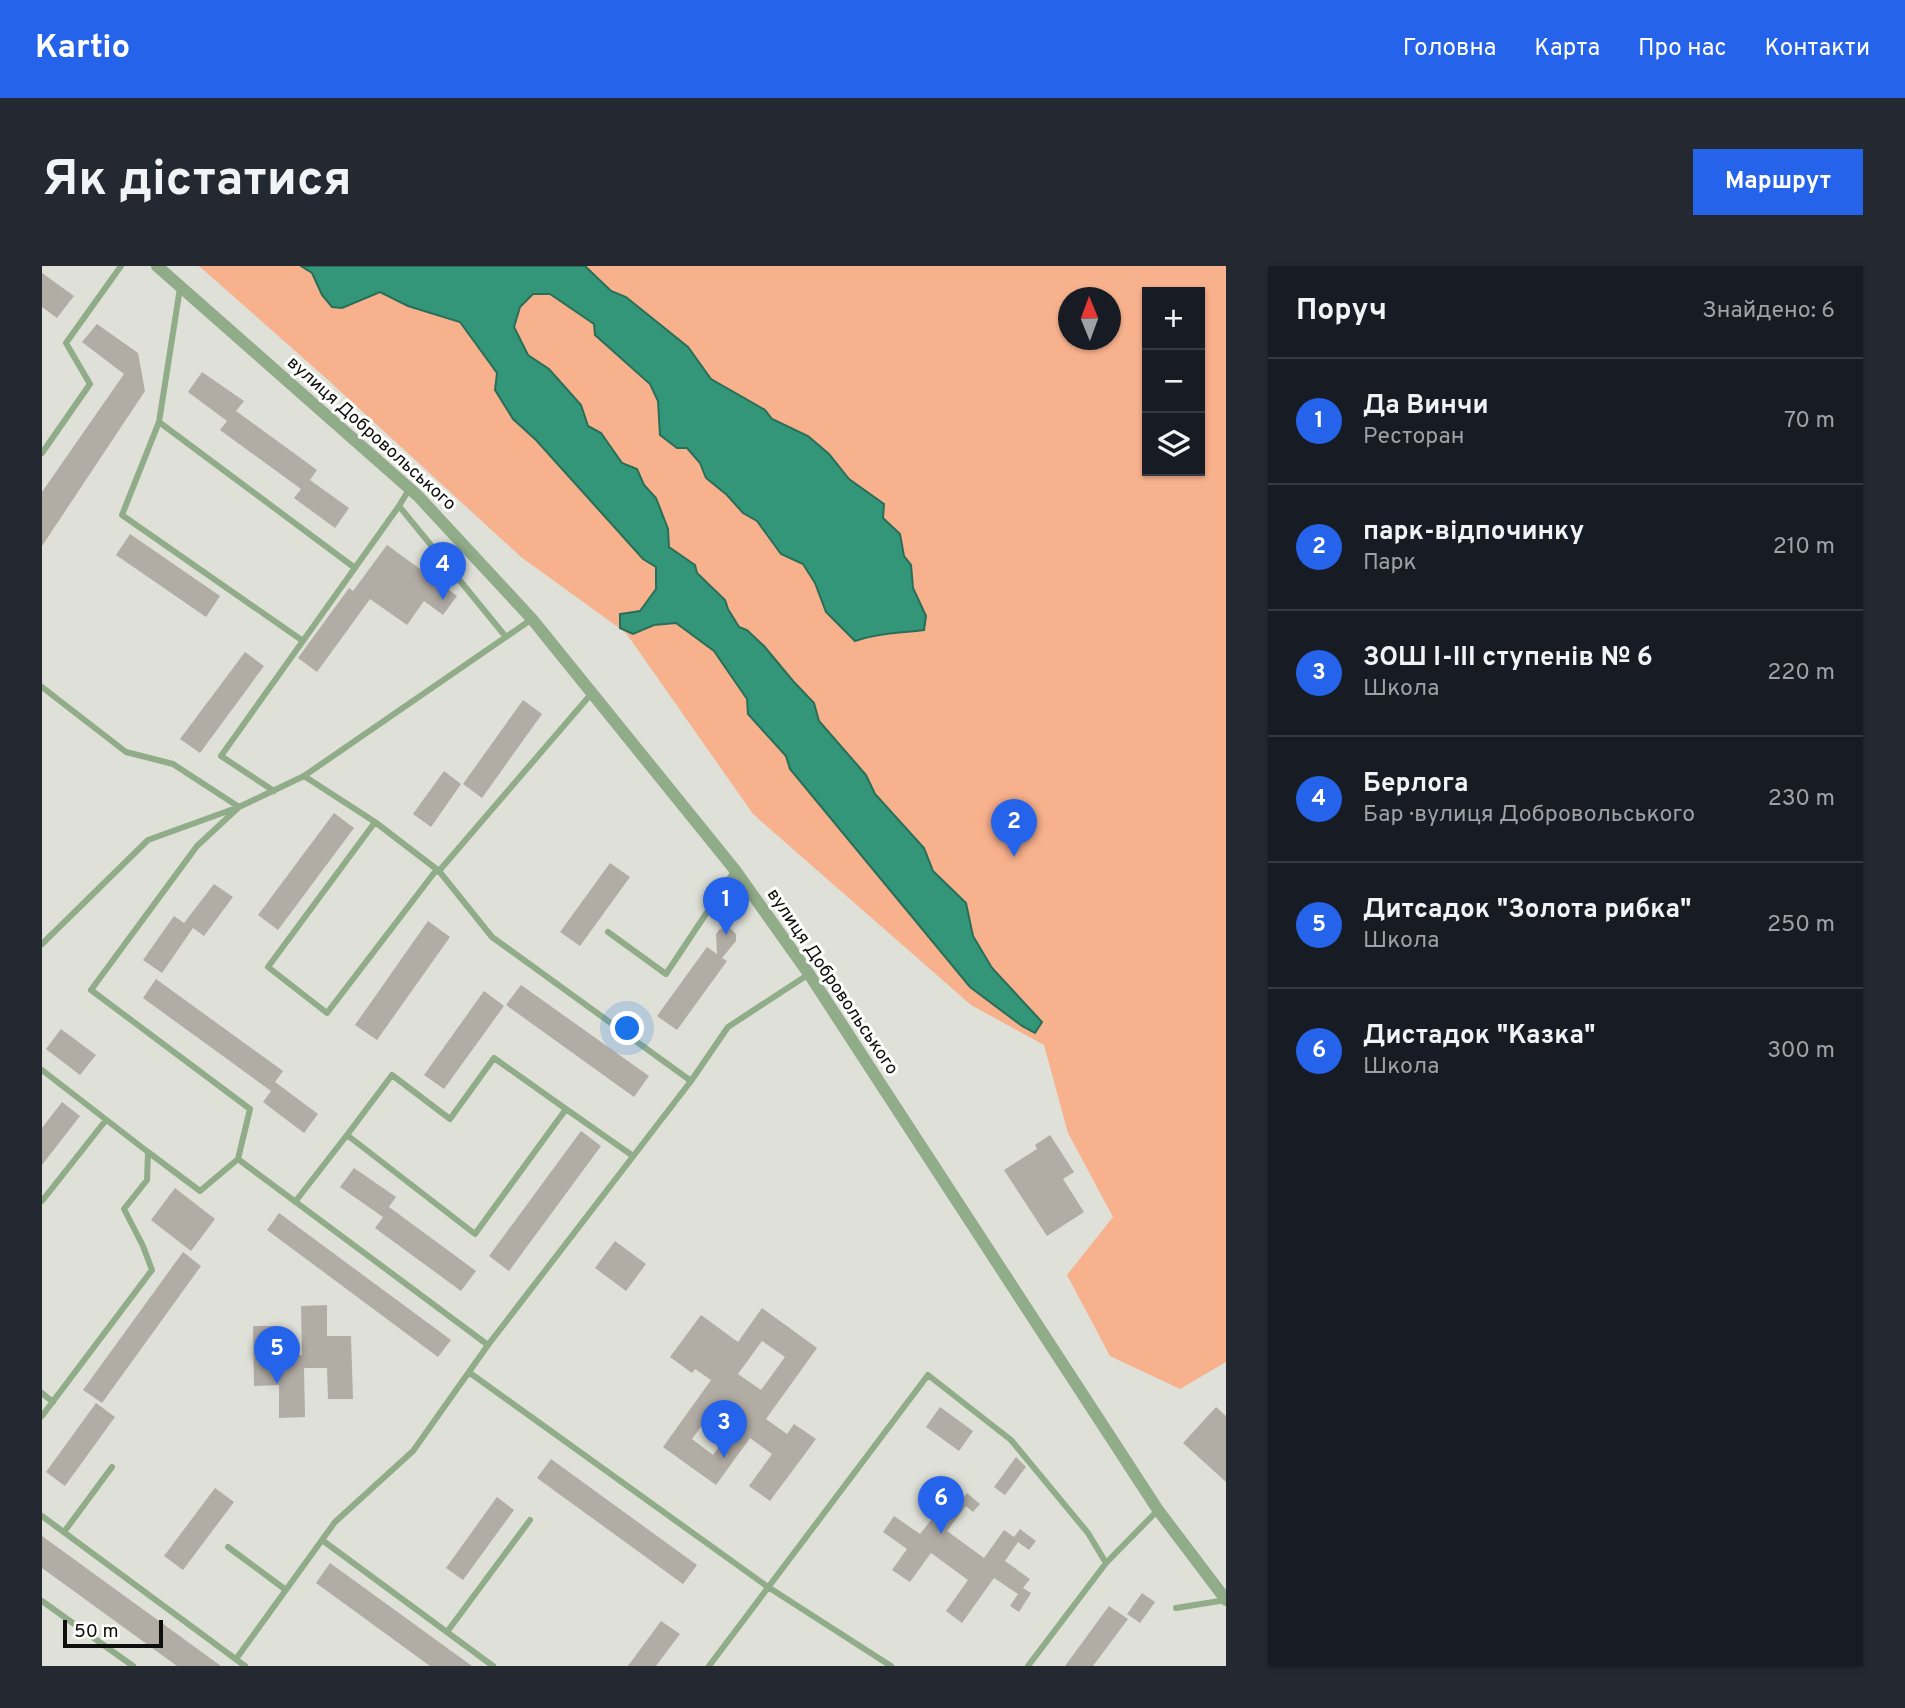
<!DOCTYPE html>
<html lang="uk">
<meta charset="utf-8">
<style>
body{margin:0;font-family:Overpass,sans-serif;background:#242831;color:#f1f3f6}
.controls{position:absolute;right:21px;top:21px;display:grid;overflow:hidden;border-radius:0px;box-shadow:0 2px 5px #0004}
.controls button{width:63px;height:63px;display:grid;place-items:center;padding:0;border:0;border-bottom:2px solid #363941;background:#171b24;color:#f1f3f6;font:35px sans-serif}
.compass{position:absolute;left:1016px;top:21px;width:63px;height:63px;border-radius:50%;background:#171b24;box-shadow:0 2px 5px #0004;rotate:359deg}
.scale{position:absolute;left:21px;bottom:18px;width:100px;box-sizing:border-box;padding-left:7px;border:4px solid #0e0f0c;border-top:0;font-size:19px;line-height:24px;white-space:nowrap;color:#0e0f0c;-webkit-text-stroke:5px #fffffe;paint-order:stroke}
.you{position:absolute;left:586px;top:763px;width:24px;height:24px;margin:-18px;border:5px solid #fff;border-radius:50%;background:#1a73e8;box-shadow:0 0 0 10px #1a73e833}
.badge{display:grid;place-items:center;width:46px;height:46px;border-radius:50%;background:#2563eb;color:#fff;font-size:23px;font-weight:700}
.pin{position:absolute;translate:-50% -58px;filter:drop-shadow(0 2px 4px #0008)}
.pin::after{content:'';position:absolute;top:37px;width:24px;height:21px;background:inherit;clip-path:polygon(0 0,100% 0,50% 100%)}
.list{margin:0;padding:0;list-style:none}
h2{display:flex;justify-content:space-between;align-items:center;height:91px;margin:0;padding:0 28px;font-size:30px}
h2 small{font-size:23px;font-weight:400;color:#9ea1a6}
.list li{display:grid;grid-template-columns:46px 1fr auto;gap:21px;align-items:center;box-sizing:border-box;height:126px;padding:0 28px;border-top:2px solid #363941}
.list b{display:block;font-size:26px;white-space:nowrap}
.list p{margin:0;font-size:23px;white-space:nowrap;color:#9ea1a6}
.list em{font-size:23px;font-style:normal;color:#9ea1a6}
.icon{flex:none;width:38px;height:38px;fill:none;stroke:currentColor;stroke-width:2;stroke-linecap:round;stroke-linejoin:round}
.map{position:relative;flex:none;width:1184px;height:1400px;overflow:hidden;border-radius:0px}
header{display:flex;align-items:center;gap:42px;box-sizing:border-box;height:98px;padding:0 35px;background:#2563eb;color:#fff}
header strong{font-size:33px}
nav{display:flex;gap:38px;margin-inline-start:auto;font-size:24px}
.intro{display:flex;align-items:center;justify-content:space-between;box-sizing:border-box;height:168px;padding:0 42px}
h1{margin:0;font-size:49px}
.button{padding:18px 32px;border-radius:0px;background:#2563eb;color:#fff;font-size:24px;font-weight:700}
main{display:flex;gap:42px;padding:0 42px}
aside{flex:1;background:#171b24;border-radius:0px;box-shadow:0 2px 5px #0004}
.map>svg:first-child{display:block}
.green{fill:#f8b18d;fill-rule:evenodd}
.water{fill:#349678;stroke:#296e58;stroke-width:2}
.building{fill:#b1aca4;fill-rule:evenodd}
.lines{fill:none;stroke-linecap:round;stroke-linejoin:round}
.lane{stroke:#91ac89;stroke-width:6}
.street{stroke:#91ac89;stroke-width:12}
.labels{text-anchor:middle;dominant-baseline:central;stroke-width:6;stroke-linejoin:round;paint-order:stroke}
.street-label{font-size:18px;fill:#0e0f0c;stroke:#fffffe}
</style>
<header>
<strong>Kartio</strong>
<nav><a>Головна</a><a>Карта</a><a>Про нас</a><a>Контакти</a></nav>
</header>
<div class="intro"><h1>Як дістатися</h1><a class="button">Маршрут</a></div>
<main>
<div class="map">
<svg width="1184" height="1400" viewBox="0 0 1184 1400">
<rect width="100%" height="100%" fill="#dfe0d7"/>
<path class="green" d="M157 0H1184V1096L1138 1123 1068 1090 1025 1009 1071 951 1026 867 1002 779 929 739 711 548 584 367 479 291 286 114ZM1105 26H1158V205H1105ZM1027 32H1069V74H1027Z"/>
<path class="water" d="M259 0H543L569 25 584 31 646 81 669 113 723 144 730 153 766 170 787 188 807 213 842 238 841 252 858 268 862 290 869 299 871 322 884 350 882 364C859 367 835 367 813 375L784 346 773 317 761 298 739 288 715 255 701 247 685 229 664 212 658 197 645 182H635L618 169 616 135 608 118 553 69 552 58 508 28H491L478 41 472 61 486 89 507 103 539 139 546 160 559 167 580 197 595 203 602 219 614 232 626 263 627 281 653 299 655 307 683 334 686 343 697 361 705 364 722 380 751 415 772 437 777 455 824 509 833 528 882 582 891 605 924 637 931 670 950 702 1000 756 993 767 980 760 928 721 748 503 744 490 706 448 705 433 672 385 634 357 612 359 591 368 578 362V348L598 345 614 323V301L601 293 494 174 471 153 453 124 455 107 418 56 366 40 338 26 300 42 290 41 280 29 270 7Z"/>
<path class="building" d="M0 7 32 30 15 52 0 41Z
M55 58 96 87 103 125 0 280V226L82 108 40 76Z
M160 106 202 135 194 145 275 204 268 214 307 242 293 262 252 232 259 223 178 164 185 155 146 126Z
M88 268 178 330 164 351 74 289Z
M345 279 415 330 401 349 382 335 365 359 328 333 275 406 256 392 307 322 311 325Z
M203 386 222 400 158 487 138 473Z
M481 434 500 448 440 532 421 518Z
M402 505 419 518 389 561 371 548Z
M292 547 312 562 236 664 216 649Z
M568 597 588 611 538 680 518 666Z
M172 618 191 631 162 670 151 662 120 707 101 694 132 650 142 657Z
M386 655 408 671 335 774 313 759Z
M684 662 689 663 694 668V675L680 692 685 695 635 764 615 750 665 681 675 688 674 668 678 663Z
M114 713 241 805 233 816 276 848 262 867 221 836 229 825 101 732Z
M479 719 607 810 592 831 464 739Z
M442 725 462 740 402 823 382 809Z
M19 763 54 789 38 809 4 783Z
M20 836 38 850 0 899V862Z
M539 865 559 880 467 1005 447 990Z
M1008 869 1032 906 1021 913 1042 946 1005 970 962 904 995 883 993 879Z
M312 902 354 931 347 941 434 1005 419 1025 333 962 341 951 298 921Z
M133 922 173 953 149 985 109 954Z
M237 947 409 1074 396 1091 225 964Z
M573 975 604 998 584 1025 553 1002Z
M141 986 159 1000 60 1137 41 1124Z
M285 1039V1070H309L311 1133H286L285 1102H262L263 1151 237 1152V1119L212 1120 211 1060H237V1089H260L259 1040Z
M720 1042 775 1082 724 1153 745 1168 752 1158 774 1173 728 1235 707 1220 730 1188 708 1172 674 1219 621 1181 669 1114 653 1103 650 1107 628 1091 659 1049 696 1076ZM720 1075 743 1091 719 1124 696 1108ZM675 1139 696 1154 671 1189 650 1173Z
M54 1137 73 1151 23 1220 4 1206Z
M898 1141 931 1165 917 1185 884 1161Z
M1174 1141 1184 1150V1216L1141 1177Z
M974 1191 984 1201 963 1229 952 1221Z
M509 1193 655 1299 641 1318 495 1212Z
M173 1222 192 1236 141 1304 122 1290Z
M925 1227 938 1238 931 1246 924 1240 905 1265 942 1292 962 1264 972 1271 978 1263 994 1275 987 1284 976 1276 963 1295 988 1313 981 1322 989 1327 977 1346 968 1340 976 1328 952 1312 920 1357 904 1345 926 1314 889 1287 868 1316 850 1304 865 1283 841 1266 852 1250 878 1268 910 1228 919 1235Z
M455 1231 472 1244 421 1314 404 1302Z
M0 1270 179 1400H135L0 1302Z
M288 1297 430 1400H388L274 1317Z
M1100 1327 1113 1336 1098 1357 1085 1348Z
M1067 1340 1086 1353 1051 1400H1023Z
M619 1355 638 1368 614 1400H586Z"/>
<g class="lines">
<path class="lane" d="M138 22 117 156 313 302
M117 156 80 249 261 375
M0 187 48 118 24 77 79 0
M368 222 357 240 464 371
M0 421 84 486 131 498 197 541 155 580 49 724 208 843 196 893
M262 510 333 556 226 701 285 747 392 607 397 605 550 427
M232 525 179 490 357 240
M333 556 397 605 450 671 649 815
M566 666 624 708 693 604
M0 678 106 574 197 541 262 510 490 353
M0 804 106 886 105 914 82 943 101 980 110 1004 0 1150
M305 869 350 809 408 853 452 792 524 843
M106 886 158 925 196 893 446 1079
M0 935 64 854
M253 936 305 869 433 968 524 843 591 890
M428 1107 726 1321 849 1400
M0 1127 11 1136
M0 1250 203 1400
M22 1266 70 1201
M280 1274 451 1400
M186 1281 244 1324
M0 1335 91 1400
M1134 1342 1184 1334
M405 1366 488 1254
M194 1393 293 1256 371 1185 446 1079 649 815 686 761 767 708
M667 1400 886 1109 969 1174 1046 1267 1064 1297
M986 1400 1064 1297 1116 1244"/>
<path class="street" d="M115 0 376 230 490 353 693 604 767 708 1116 1244 1184 1334"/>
</g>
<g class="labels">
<g class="street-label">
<text transform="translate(329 168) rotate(42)">вулиця Добровольського</text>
<text transform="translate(790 716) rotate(56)">вулиця Добровольського</text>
</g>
</g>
</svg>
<div class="controls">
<button>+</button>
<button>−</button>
<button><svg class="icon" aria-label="layers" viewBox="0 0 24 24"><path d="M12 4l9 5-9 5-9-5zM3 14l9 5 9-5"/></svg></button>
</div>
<svg class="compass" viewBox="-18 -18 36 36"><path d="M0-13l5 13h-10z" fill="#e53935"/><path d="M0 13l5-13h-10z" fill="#9ea1a6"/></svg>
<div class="scale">50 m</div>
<div class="you"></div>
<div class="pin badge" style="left:684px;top:669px">1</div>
<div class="pin badge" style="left:972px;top:591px">2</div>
<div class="pin badge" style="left:682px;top:1192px">3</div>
<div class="pin badge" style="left:401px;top:334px">4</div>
<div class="pin badge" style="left:235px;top:1118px">5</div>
<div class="pin badge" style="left:899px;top:1268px">6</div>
</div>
<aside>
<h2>Поруч<small>Знайдено: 6</small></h2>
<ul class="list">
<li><span class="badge">1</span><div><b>Да Винчи</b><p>Ресторан</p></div><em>70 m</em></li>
<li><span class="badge">2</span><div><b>парк-відпочинку</b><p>Парк</p></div><em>210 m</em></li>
<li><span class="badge">3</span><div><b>ЗОШ І-ІІІ ступенів № 6</b><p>Школа</p></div><em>220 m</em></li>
<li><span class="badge">4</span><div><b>Берлога</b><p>Бар · вулиця Добровольського</p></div><em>230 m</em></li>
<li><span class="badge">5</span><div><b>Дитсадок &quot;Золота рибка&quot;</b><p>Школа</p></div><em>250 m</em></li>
<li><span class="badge">6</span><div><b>Дистадок &quot;Казка&quot;</b><p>Школа</p></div><em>300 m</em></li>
</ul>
</aside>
</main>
